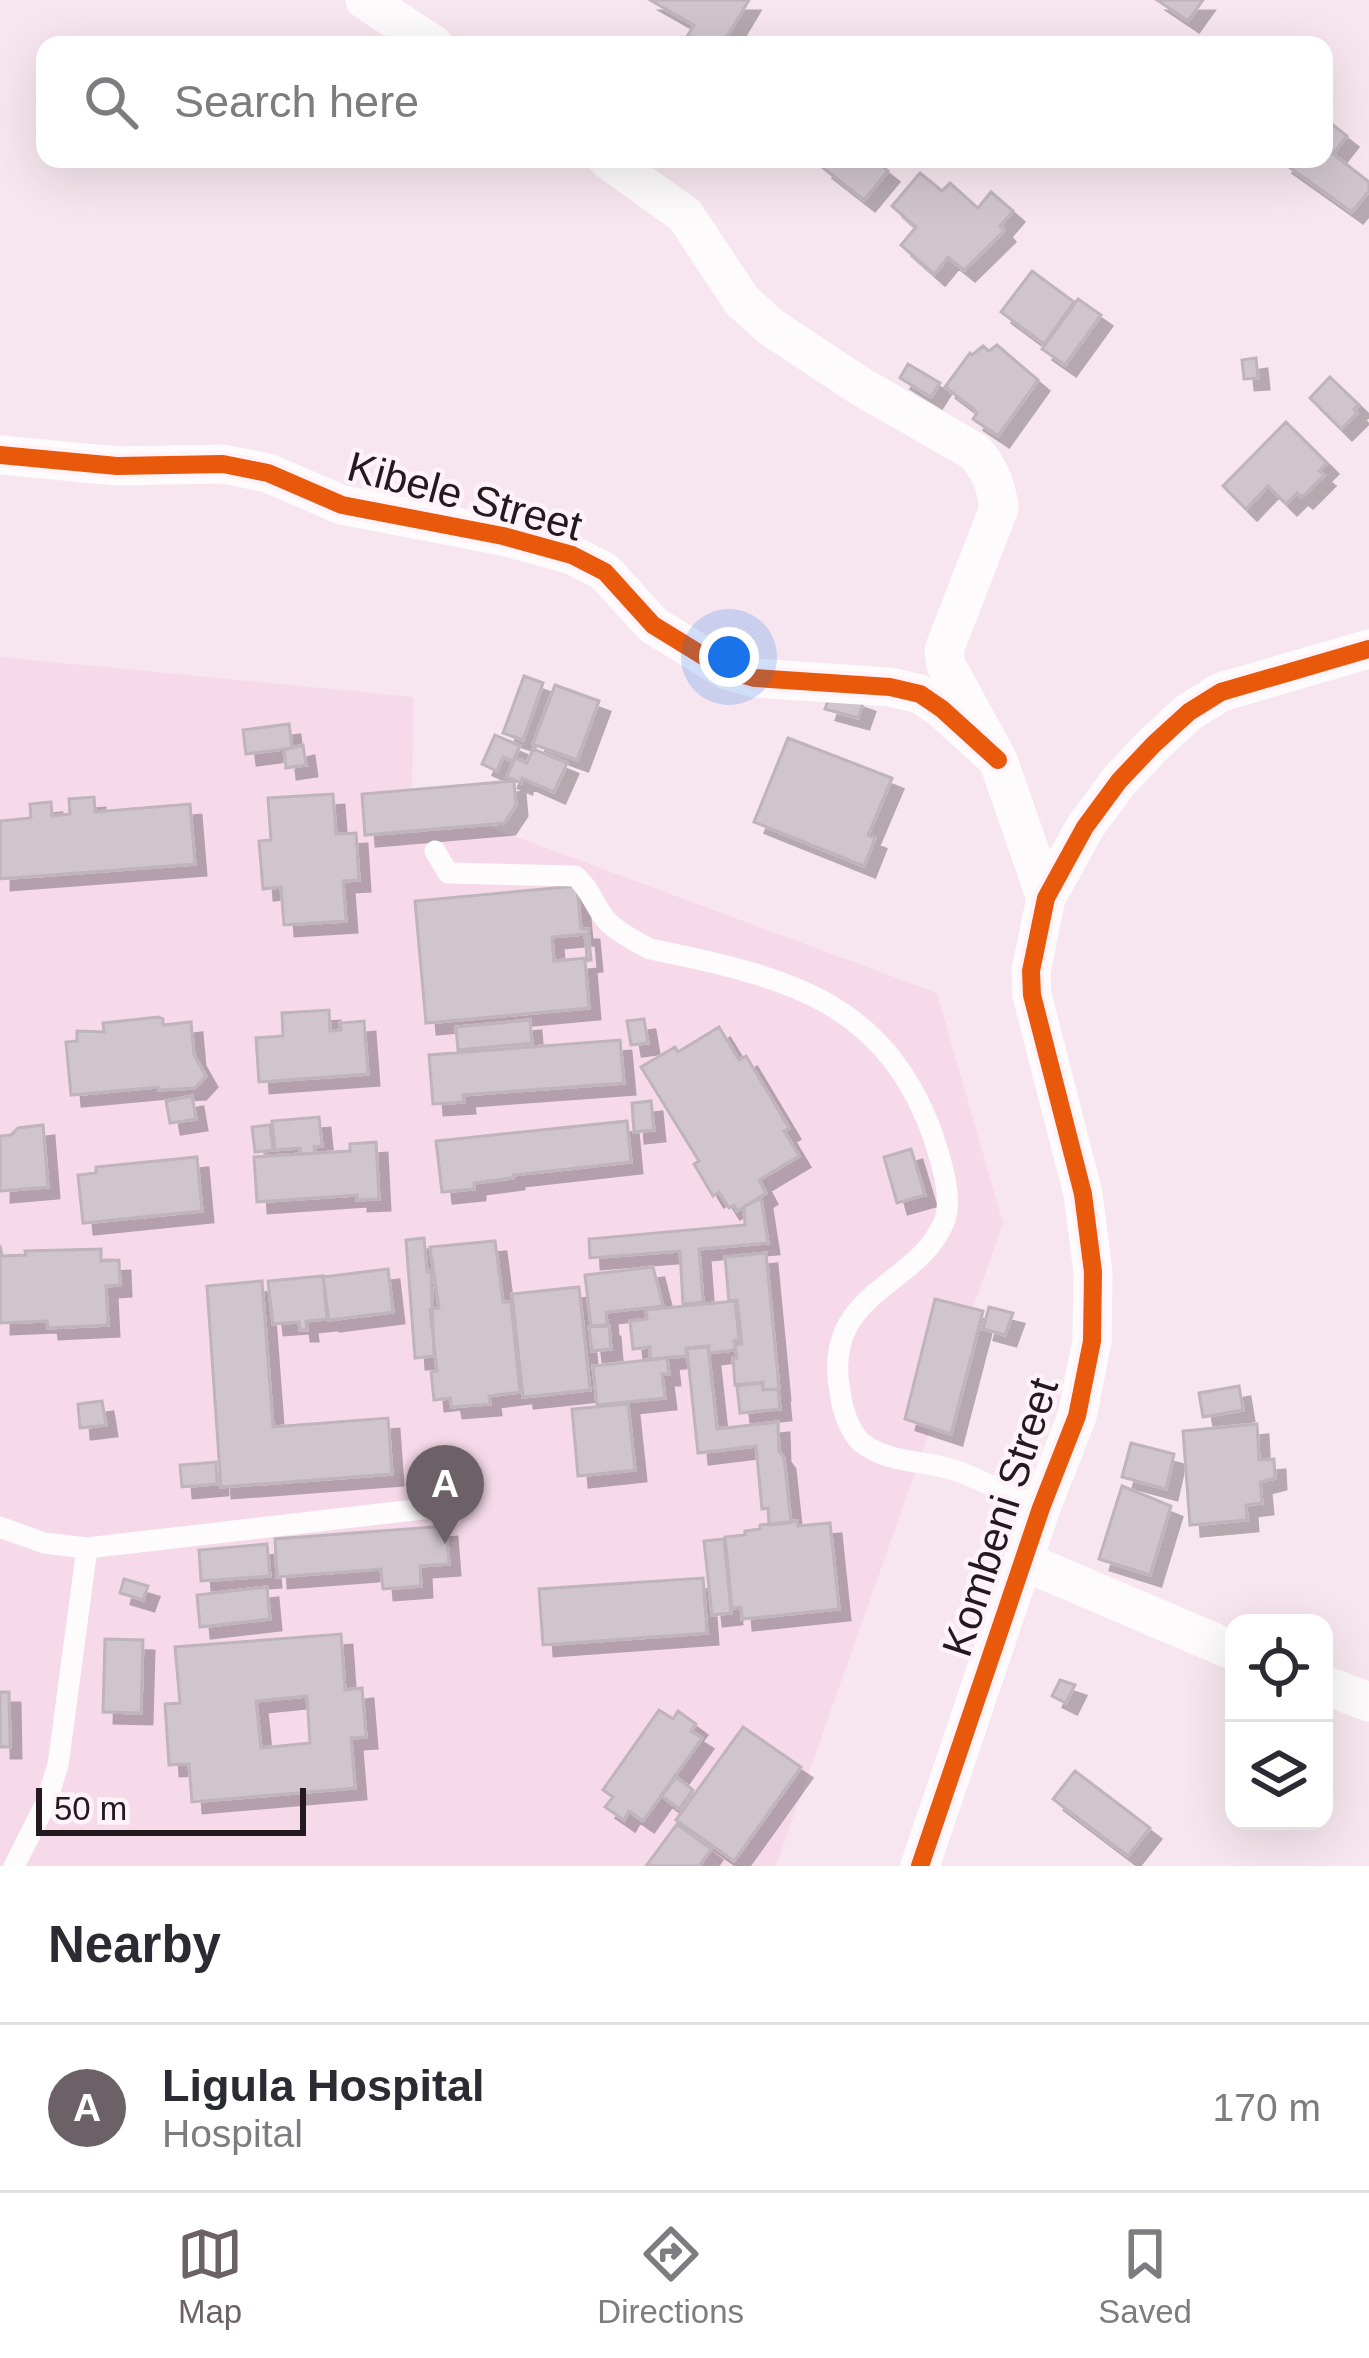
<!DOCTYPE html>
<style>
body{margin:0;font-family:Arial,sans-serif;background:#f2f2f3;color:#2b2b33}
.controls{position:absolute;right:36px;bottom:36px;display:grid;overflow:hidden;border-radius:24px;box-shadow:0 12px 48px #0002}
.controls button{width:108px;height:108px;display:grid;place-items:center;padding:0;border:0;border-bottom:3px solid #e1e1e2;background:#fff;color:#2b2b33;font:60px sans-serif}
.scale{position:absolute;left:36px;bottom:30px;width:270px;box-sizing:border-box;padding-left:12px;border:6px solid #23191f;border-top:0;font-size:33px;line-height:42px;white-space:nowrap;color:#23191f;-webkit-text-stroke:9px #fff3f9;paint-order:stroke}
.you{position:absolute;left:729px;top:657px;width:42px;height:42px;margin:-30px;border:9px solid #fff;border-radius:50%;background:#1a73e8;box-shadow:0 0 0 18px #1a73e833}
.badge{display:grid;place-items:center;width:78px;height:78px;border-radius:50%;background:#6d6168;color:#fff;font-size:39px;font-weight:700}
.pin{position:absolute;translate:-50% -99px;filter:drop-shadow(0 3px 6px #0008)}
.pin::after{content:'';position:absolute;top:63px;width:42px;height:36px;background:inherit;clip-path:polygon(0 0,100% 0,50% 100%)}
.list{margin:0;padding:0;list-style:none}
h2{display:flex;justify-content:space-between;align-items:center;height:156px;margin:0;padding:0 48px;font-size:51px}
h2 small{font-size:39px;font-weight:400;color:#7c7c81}
.list li{display:grid;grid-template-columns:78px 1fr auto;gap:36px;align-items:center;box-sizing:border-box;height:168px;padding:0 48px;border-top:3px solid #e1e1e2}
.list b{display:block;font-size:45px;white-space:nowrap}
.list p{margin:0;font-size:39px;white-space:nowrap;color:#7c7c81}
.list em{font-size:39px;font-style:normal;color:#7c7c81}
.icon{flex:none;width:66px;height:66px;fill:none;stroke:currentColor;stroke-width:2;stroke-linecap:round;stroke-linejoin:round}
.map{position:relative;flex:none;width:1369px;height:1866px;overflow:hidden}
.search{position:absolute;background:#fff;box-shadow:0 12px 48px #0002;left:36px;right:36px;top:36px;height:132px;display:flex;align-items:center;gap:30px;box-sizing:border-box;padding:0 42px;border-radius:24px;color:#7c7c81;font-size:45px}
.sheet{height:324px;background:#fff}
nav{display:flex;justify-content:space-around;align-items:center;box-sizing:border-box;height:168px;border-top:3px solid #e1e1e2;background:#fff;font-size:33px;color:#7c7c81}
nav a{display:grid;justify-items:center;gap:6px}
nav .on{color:#6d6168}
.map>svg:first-child{display:block}
.built{fill:#f6daea}
.building{fill:#d0c5cd;stroke:#bfb4bc;stroke-width:3;fill-rule:evenodd;filter:url(#shadow)}
.lines{fill:none;stroke-linecap:round;stroke-linejoin:round}
.service{stroke:#fefbfd;stroke-width:21}
.minor{stroke:#fefbfd;stroke-width:39}
.cycleway-casing{stroke:#fff3f9;stroke-width:26}
.cycleway{stroke:#e8590c;stroke-width:18}
.labels{text-anchor:middle;dominant-baseline:central;stroke-width:9;stroke-linejoin:round;paint-order:stroke}
.street-label{font-size:42px;fill:#23191f;stroke:#fff3f9}
</style>
<div class="map">
<svg width="1369" height="1866" viewBox="0 0 1369 1866">
<defs>
<filter id="shadow"><feDropShadow dx="11" dy="11" stdDeviation="0" flood-color="#0004"/></filter>
</defs>
<rect width="100%" height="100%" fill="#f7e6ef"/>
<path class="built" d="M0 657 413 697 412 798 937 993 1003 1223 776 1866H0Z"/>
<path class="building" d="M650 0H749L722 45H682L694 25Z
M1157 0H1203L1188 21Z
M1324 118 1347 136 1333 154 1369 182V191L1352 212 1282 162 1285 159H1324Z
M829 159H873L888 171 864 200 822 167Z
M920 173 942 191 950 183 978 208 991 192 1013 211 1000 226 1004 231 964 270 948 257 934 274 901 245 916 227 892 206Z
M1032 271 1074 302 1044 344 1001 312Z
M1078 299 1101 315 1065 365 1042 349Z
M997 345 1038 380 998 436 973 419 977 413 973 408 945 387 970 353 972 355 983 346 989 351Z
M1256 358 1258 378 1244 379 1242 360Z
M908 364 940 383 931 397 900 378Z
M1330 377 1359 405 1354 409 1357 413 1341 429 1310 398Z
M1286 422 1327 463 1319 471 1324 475 1302 497 1297 493 1286 504 1268 486 1246 509 1223 486Z
M524 676 543 683 523 740 503 733Z
M555 685 599 701 577 760 533 744Z
M832 690 864 701 858 718 825 709Z
M289 724 292 748 246 754 243 730Z
M495 735 520 746 513 761 503 757 497 771 482 764Z
M788 738 892 778 868 835 875 838 864 866 754 822Z
M303 745 306 765 286 768 284 750Z
M533 749 567 763 554 792 522 778 521 783 507 777 515 758 527 763Z
M514 781 516 805 504 823 365 835 362 794Z
M333 794 336 834 356 833 359 880 343 881 346 921 284 925 281 887 263 889 259 841 271 840 268 798Z
M94 797 95 812 190 804 195 864 0 879V821L31 818 30 804 51 802 52 816 70 814 69 799Z
M577 886 581 929H588L591 960 585 961 589 1008 426 1023 415 901ZM585 934 587 958 554 961 552 937Z
M329 1010 330 1031 341 1030 340 1023 364 1021 368 1074 259 1082 256 1038 283 1036 282 1013Z
M158 1017 163 1019V1025L191 1022 194 1055 206 1076 195 1088 159 1090 158 1087 71 1095 66 1042 77 1041V1031L104 1032 103 1023Z
M644 1019 648 1043 631 1045 627 1021Z
M530 1020 532 1043 458 1050 456 1027Z
M719 1027 739 1060 746 1056 789 1128 784 1131 799 1156 759 1180 766 1193 737 1211 734 1205 729 1208 719 1192 713 1196 694 1164 699 1161 641 1067 675 1047 678 1052Z
M620 1040 624 1083 463 1095 464 1102 433 1104 429 1055Z
M192 1096 196 1119 170 1123 166 1101Z
M651 1101 654 1130 634 1132 632 1103Z
M319 1117 322 1146 314 1147 315 1153 300 1154V1148L275 1150 272 1121Z
M627 1121 631 1162 513 1175V1178L474 1183V1189L442 1192 436 1141Z
M43 1125 48 1187 0 1191V1136L11 1135 18 1128Z
M270 1125 273 1150 255 1152 252 1127Z
M376 1142 379 1199 357 1200V1195L257 1202 254 1157 350 1151V1144Z
M911 1149 925 1195 897 1203 884 1157Z
M197 1157 202 1211 83 1223 78 1175 96 1173V1167Z
M761 1198 768 1243 699 1249 703 1302 683 1304 680 1251 590 1258 589 1239 745 1225 744 1207Z
M424 1238 427 1272 431 1271 434 1356 415 1358 406 1240Z
M495 1241 503 1302H511L520 1392 489 1396 490 1404 452 1407 450 1398 434 1400 431 1372 437 1371 430 1309 439 1308 430 1247Z
M0 1245 2 1256 26 1255 25 1251 101 1249V1261L119 1260 120 1285 106 1286 108 1325 48 1328 47 1321 0 1323Z
M766 1253 779 1389 763 1390V1382L735 1385 733 1358H737L735 1345 742 1344 737 1300 729 1301 725 1257Z
M653 1267 663 1306 606 1312 607 1325 591 1326 585 1275Z
M388 1269 393 1312 329 1320 323 1277Z
M323 1276 327 1319 306 1321 307 1330H300L299 1322 273 1324 268 1281Z
M262 1281 273 1427 388 1418 392 1474 221 1487 207 1286Z
M579 1287 590 1390 523 1397 512 1294Z
M935 1299 983 1311 951 1434 905 1419Z
M735 1301 739 1340 734 1341 735 1350 709 1353V1346L686 1348 687 1356 650 1359V1347L633 1349 630 1321 647 1319 646 1310Z
M989 1307 1013 1313 1005 1335 983 1329Z
M609 1326 611 1349 592 1351 589 1327Z
M708 1347 717 1429 778 1422 779 1451 784 1458 791 1523 769 1525 768 1508 762 1509 756 1446 698 1453 687 1349Z
M667 1358 669 1374H662L665 1398 597 1405 593 1366Z
M762 1383 763 1390 778 1389 780 1409 740 1413 737 1386Z
M1239 1386 1243 1410 1203 1417 1199 1393Z
M102 1401 106 1425 80 1428 78 1404Z
M628 1404 635 1470 578 1476 572 1409Z
M1257 1424 1259 1460 1274 1459 1275 1478 1260 1482 1262 1503 1246 1505 1247 1520 1190 1525 1183 1431Z
M1131 1443 1174 1454 1166 1489 1122 1477Z
M216 1462 217 1484 182 1487 180 1465Z
M1122 1486 1171 1506 1150 1575 1099 1559Z
M797 1521 798 1526 830 1523 839 1609 742 1619 741 1607 732 1608 725 1537 745 1535V1531L760 1529V1525Z
M446 1526 449 1564 420 1566 421 1586 383 1589 381 1569 277 1577 275 1539Z
M724 1539 731 1613 712 1615 704 1541Z
M267 1544 270 1576 201 1581 199 1550Z
M703 1578 707 1633 543 1645 539 1589Z
M124 1579 148 1586 143 1600 120 1593Z
M267 1587 270 1619 200 1627 197 1595Z
M341 1634 345 1690 362 1688 366 1737 351 1738 355 1788 192 1802 189 1764 169 1765 165 1704 180 1703 175 1647ZM307 1696 310 1743 261 1748 256 1701Z
M105 1639 143 1640 141 1713 103 1712Z
M1060 1680 1075 1685 1066 1703 1052 1696Z
M0 1692H9L10 1747H0Z
M659 1710 673 1719 678 1711 696 1724 691 1731 702 1738 643 1821 629 1811 624 1820 605 1807 613 1797 603 1790Z
M743 1727 801 1767 734 1861 676 1820Z
M1075 1771 1150 1828 1128 1856 1053 1799Z
M676 1777 693 1790 679 1809 662 1796Z
M677 1824 711 1849 699 1866H646Z"/>
<g class="lines">
<path class="service" d="M435 851 448 873 575 876C590 888 594 905 606 920 617 932 635 941 650 949 779 976 881 996 932 1133 940 1158 954 1197 944 1222 917 1288 821 1291 840 1392 842 1408 849 1431 861 1442 887 1464 927 1460 957 1471 986 1482 1013 1496 1041 1508
M0 1527 44 1543 87 1548 466 1504
M14 1866 46 1803 58 1765 87 1548"/>
<path class="minor" d="M365 0 434 45
M607 159 685 215 742 301 771 327 860 386 975 452C990 470 996 485 999 508L944 650 946 665 998 760 1046 898
M0 455 117 466 223 464 268 473 342 505 503 536 572 555 605 572 653 625 726 670 755 678 890 687 920 694 942 709 998 760
M1023 1561 1234 1651
M1324 1685 1369 1702
M920 1866 1041 1508 1077 1416 1092 1341 1093 1272 1083 1194 1032 995 1031 971 1046 898 1085 827 1119 781 1154 744 1189 712 1221 692 1369 649"/>
<defs>
<path id="cycleway" d="M0 455 117 466 223 464 268 473 342 505 503 536 572 555 605 572 653 625 726 670 755 678 890 687 920 694 942 709 998 760
M920 1866 1041 1508 1077 1416 1092 1341 1093 1272 1083 1194 1032 995 1031 971 1046 898 1085 827 1119 781 1154 744 1189 712 1221 692 1369 649"/>
</defs>
<use href="#cycleway" class="cycleway-casing"/>
<use href="#cycleway" class="cycleway"/>
</g>
<g class="labels">
<g class="street-label">
<text transform="translate(465 496) rotate(15)">Kibele Street</text>
<text transform="translate(1000 1517) rotate(-72)">Kombeni Street</text>
</g>
</g>
</svg>
<div class="controls">
<button><svg class="icon" aria-label="locate" viewBox="0 0 24 24"><circle cx="12" cy="12" r="6"/><path d="M12 2v4M12 18v4M2 12h4M18 12h4"/></svg></button>
<button><svg class="icon" aria-label="layers" viewBox="0 0 24 24"><path d="M12 4l9 5-9 5-9-5zM3 14l9 5 9-5"/></svg></button>
</div>
<div class="scale">50 m</div>
<div class="you"></div>
<div class="pin badge" style="left:445px;top:1544px">A</div>
<div class="search"><svg class="icon" aria-label="search" viewBox="0 0 24 24"><circle cx="10" cy="10" r="6"/><path d="M15 15l6 6"/></svg>Search here</div>
</div>
<section class="sheet">
<h2>Nearby<small></small></h2>
<ul class="list">
<li><span class="badge">A</span><div><b>Ligula Hospital</b><p>Hospital</p></div><em>170 m</em></li>
</ul>
</section>
<nav>
<a class="on"><svg class="icon" aria-label="map" viewBox="0 0 24 24"><path d="M3 6l6-2 6 2 6-2v14l-6 2-6-2-6 2zM9 4v14M15 6v14"/></svg>Map</a>
<a><svg class="icon" aria-label="directions" viewBox="0 0 24 24"><path d="M12 3l9 9-9 9-9-9zM9 14v-3h6M13 9l2 2-2 2"/></svg>Directions</a>
<a><svg class="icon" aria-label="saved" viewBox="0 0 24 24"><path d="M7 4h10v16l-5-4-5 4z"/></svg>Saved</a>
</nav>
